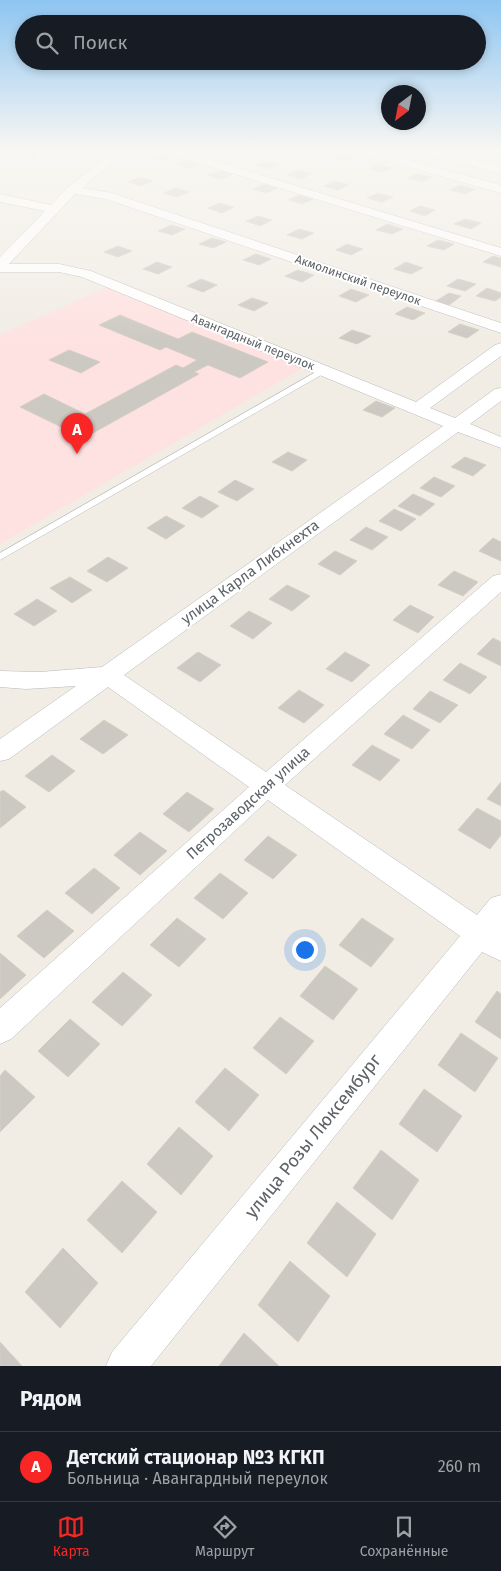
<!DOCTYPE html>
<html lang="ru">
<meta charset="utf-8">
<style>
body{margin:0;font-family:"Fira Sans",sans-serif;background:#20242c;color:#f1f3f6}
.compass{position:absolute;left:381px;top:85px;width:45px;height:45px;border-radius:50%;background:#171b24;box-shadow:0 2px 8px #0003;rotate:212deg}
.you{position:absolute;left:304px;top:949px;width:18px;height:18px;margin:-12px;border:4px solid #fff;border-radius:50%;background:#1a73e8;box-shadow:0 0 0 8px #1a73e833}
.badge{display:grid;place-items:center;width:32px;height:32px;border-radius:50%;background:#f82624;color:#fff;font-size:16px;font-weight:700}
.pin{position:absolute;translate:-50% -41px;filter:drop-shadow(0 1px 2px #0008)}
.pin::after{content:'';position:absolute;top:26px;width:18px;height:15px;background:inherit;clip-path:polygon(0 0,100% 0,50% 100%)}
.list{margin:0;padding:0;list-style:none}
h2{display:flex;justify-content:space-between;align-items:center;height:65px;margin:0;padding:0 20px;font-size:21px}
h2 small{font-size:16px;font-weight:400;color:#9ea1a6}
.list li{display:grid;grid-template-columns:32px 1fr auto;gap:15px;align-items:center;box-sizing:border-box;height:70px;padding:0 20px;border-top:1px solid #363941}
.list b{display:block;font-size:19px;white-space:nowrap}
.list p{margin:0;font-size:16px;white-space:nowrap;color:#9ea1a6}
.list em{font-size:16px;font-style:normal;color:#9ea1a6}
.icon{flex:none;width:28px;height:28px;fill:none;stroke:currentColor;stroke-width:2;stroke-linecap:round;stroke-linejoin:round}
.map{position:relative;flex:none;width:501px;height:1366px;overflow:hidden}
.search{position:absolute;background:#171b24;box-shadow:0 2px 8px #0003;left:15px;right:15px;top:15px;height:55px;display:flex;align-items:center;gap:12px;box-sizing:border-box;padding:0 18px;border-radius:28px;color:#9ea1a6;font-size:19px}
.sheet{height:135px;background:#171b24}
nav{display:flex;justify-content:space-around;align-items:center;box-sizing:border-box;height:70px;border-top:1px solid #363941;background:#171b24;font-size:14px;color:#9ea1a6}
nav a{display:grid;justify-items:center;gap:2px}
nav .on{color:#f82624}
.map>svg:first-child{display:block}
.medical{fill:#fee2e1}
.building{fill:#ccc8c2;stroke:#d6cfc3}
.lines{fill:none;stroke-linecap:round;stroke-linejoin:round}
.service-casing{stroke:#b6b9bd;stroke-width:1}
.minor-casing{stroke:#b6b9bd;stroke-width:1}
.secondary-casing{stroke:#b7bbc0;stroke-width:1}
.service{fill:#fff;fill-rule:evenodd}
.minor{fill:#fff;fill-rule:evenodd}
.secondary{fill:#fff;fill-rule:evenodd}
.labels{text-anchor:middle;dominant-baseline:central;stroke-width:4;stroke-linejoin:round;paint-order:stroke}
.far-street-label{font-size:12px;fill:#5d6267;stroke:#fff}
.street-label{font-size:15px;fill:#5d6267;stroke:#fff}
.near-street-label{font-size:18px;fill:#5d6267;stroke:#fff}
</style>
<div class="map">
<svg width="501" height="1366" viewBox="0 0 501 1366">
<rect width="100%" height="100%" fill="#f1ede5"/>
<path class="medical" d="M109 286 308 365 0 544V335Z"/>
<path class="building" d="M32 152 43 155 31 159 21 156Z
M219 152H239L228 157 216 153Z
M162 153 174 156 163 160 151 157Z
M342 153 356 156 346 160 332 157Z
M188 160 201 163 189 168 177 164Z
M267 161 279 164 269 169 256 165Z
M379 164 392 168 383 172 369 169Z
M298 170 311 174 301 179 287 175Z
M220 171 233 174 221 179 208 175Z
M417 174 432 177 422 182 408 178Z
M140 177 152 181 140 186 128 182Z
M335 181 349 185 338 190 324 186Z
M264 184 278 188 266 193 253 189Z
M460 185 475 189 465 194 450 190Z
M176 188 189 192 177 197 164 193Z
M378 193 393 197 382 202 367 198Z
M299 195 313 199 302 204 288 200Z
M220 203 234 207 222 213 208 208Z
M420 206 435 210 425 216 410 211Z
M258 216 272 220 260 226 246 221Z
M465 219 481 223 471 229 454 224Z
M387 224 403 229 392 234 376 230Z
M171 225 185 229 172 235 158 231Z
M299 229 314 233 302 239 287 235Z
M212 238 226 242 213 248 199 244Z
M438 240 454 244 444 250 427 246Z
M347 244 363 249 351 255 336 250Z
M118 246 132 251 118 257 104 252Z
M256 254 271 259 259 265 243 260Z
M493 256 501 258V267L483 262Z
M157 262 172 267 158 274 143 269Z
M406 262 423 268 411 274 394 269Z
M298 270 314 275 302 282 285 276Z
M201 279 217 285 203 292 187 286Z
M458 279 476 284 465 291 447 286Z
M487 288 501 293V297L495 301 476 296Z
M351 289 369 295 356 302 339 296Z
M449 293 461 296 449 305 436 301Z
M252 298 268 303 254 311 238 305Z
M407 307 425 313 413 320 395 314Z
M120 315 178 339 192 332 268 362 240 378 208 365 194 372 199 374 84 438 20 407 44 394 85 414 176 365 183 368 197 360 166 347 160 350 99 325Z
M460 324 479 330 467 338 448 332Z
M352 330 371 336 357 344 339 338Z
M69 350 100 362 81 373 49 360Z
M376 401 395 408 382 417 363 410Z
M288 452 307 460 292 471 272 462Z
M465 457 486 465 473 476 451 467Z
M434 477 455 486 441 497 420 488Z
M235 480 254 489 237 501 218 492Z
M413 494 435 504 420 516 398 506Z
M200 496 219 506 202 518 182 508Z
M394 509 416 519 401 531 379 521Z
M166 516 185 526 166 539 147 528Z
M366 527 388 537 372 550 350 540Z
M493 538 501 542V561L479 551Z
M335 551 357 561 340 575 318 564Z
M108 557 128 568 107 582 87 571Z
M454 571 478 582 463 596 438 585Z
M70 577 92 590 72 603 50 588Z
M287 585 310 596 292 611 269 599Z
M37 599 57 611 34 626 14 614Z
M410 605 434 617 418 633 393 620Z
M249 611 272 623 253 639 230 626Z
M493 638 501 642V666L477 654Z
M198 652 221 665 200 682 177 668Z
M345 652 370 665 352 682 326 669Z
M460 663 487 677 470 694 443 680Z
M299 690 324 705 304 723 278 708Z
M430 691 458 705 440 723 413 709Z
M403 715 430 730 412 749 384 734Z
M104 720 128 735 103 754 80 739Z
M372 745 400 760 380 781 352 765Z
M52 755 75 771 49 792 25 776Z
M501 782V806L487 799Z
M3 790 26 807 0 828V792Z
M187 792 214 809 189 832 163 814Z
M477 808 501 821V835L490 849 458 830Z
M140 832 167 851 140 875 114 855Z
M268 836 297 855 273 879 244 860Z
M94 868 120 888 92 914 65 893Z
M220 873 248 893 223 919 194 898Z
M47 910 74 931 44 958 17 936Z
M177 918 206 939 179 967 150 945Z
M362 918 394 939 371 967 339 945Z
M0 953 26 975 0 999Z
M325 966 358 989 333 1020 300 996Z
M123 972 152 995 122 1026 92 1002Z
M497 991 501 994V1039L475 1022Z
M280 1017 314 1041 286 1074 253 1048Z
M70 1019 100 1044 68 1077 38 1051Z
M461 1033 498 1058 475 1092 438 1065Z
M225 1068 259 1095 229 1131 195 1102Z
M5 1070 35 1097 0 1132V1076Z
M424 1089 462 1116 437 1152 399 1124Z
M179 1127 213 1156 181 1195 147 1164Z
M381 1150 419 1180 392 1220 353 1188Z
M122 1181 157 1212 122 1253 87 1220Z
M337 1202 376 1234 347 1277 307 1243Z
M63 1248 98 1283 60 1328 25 1292Z
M290 1261 330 1296 298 1342 258 1305Z
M244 1333 279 1366H219Z
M0 1342 22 1366H0Z"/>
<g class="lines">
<defs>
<path id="service" d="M321 369 328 371 0 560V553Z"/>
<path id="minor" d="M112 152H124L82 188 112 193 501 323V333L106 199 75 194 9 264H59L91 271 416 402 495 345 501 343V356L430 408 455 418 495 389 501 388V401L470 424 501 437V448L458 432 124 675 266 772 493 576 501 574V592L285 785 477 915 491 898 501 895V961L482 952 151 1366H106L112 1352 460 936 268 800 11 1039 0 1044V1008L249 787 108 687 9 759 0 761V739L76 686 26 689 0 687V671L40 672 102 667 443 426 82 277 59 272H0V257L45 211 0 202V194L51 205 68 187Z
M168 152H185L501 248V256L170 154Z
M360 152H377L501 185V193L362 154Z"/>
<path id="secondary" d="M428 152H449L501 166V174L430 155Z"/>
</defs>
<use href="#service" class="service-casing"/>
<use href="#minor" class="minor-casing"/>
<use href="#secondary" class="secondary-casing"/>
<use href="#service" class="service"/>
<use href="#minor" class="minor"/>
<use href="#secondary" class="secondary"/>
</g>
<linearGradient id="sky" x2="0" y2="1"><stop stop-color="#8ec5f1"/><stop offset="0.44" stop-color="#f9f7f3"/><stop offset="1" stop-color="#f9f7f3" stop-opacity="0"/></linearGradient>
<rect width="501" height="343" fill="url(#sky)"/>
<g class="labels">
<g class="far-street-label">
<text transform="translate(358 280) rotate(19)">Акмолинский переулок</text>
<text transform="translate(253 342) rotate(22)">Авангардный переулок</text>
</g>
<g class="street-label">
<text transform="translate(250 572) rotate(-36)">улица Карла Либкнехта</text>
<text transform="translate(248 803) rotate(-42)">Петрозаводская улица</text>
</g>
<g class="near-street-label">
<text transform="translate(313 1136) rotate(-51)">улица Розы Люксембург</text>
</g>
</g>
</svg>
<svg class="compass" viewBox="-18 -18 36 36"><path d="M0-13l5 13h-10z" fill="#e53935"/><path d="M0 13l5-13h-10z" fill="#9ea1a6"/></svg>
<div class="you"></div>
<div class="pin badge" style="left:77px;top:454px">A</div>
<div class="search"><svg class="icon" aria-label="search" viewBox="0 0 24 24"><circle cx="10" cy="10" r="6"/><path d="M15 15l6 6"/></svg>Поиск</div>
</div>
<section class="sheet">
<h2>Рядом<small></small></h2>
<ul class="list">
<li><span class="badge">A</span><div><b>Детский стационар №3 КГКП</b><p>Больница · Авангардный переулок</p></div><em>260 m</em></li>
</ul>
</section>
<nav>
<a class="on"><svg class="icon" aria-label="map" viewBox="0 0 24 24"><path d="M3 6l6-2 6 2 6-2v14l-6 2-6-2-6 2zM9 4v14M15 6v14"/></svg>Карта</a>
<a><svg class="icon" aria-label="directions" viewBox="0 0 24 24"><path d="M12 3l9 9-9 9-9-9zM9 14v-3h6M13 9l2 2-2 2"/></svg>Маршрут</a>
<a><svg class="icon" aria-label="saved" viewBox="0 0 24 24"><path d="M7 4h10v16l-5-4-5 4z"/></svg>Сохранённые</a>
</nav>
